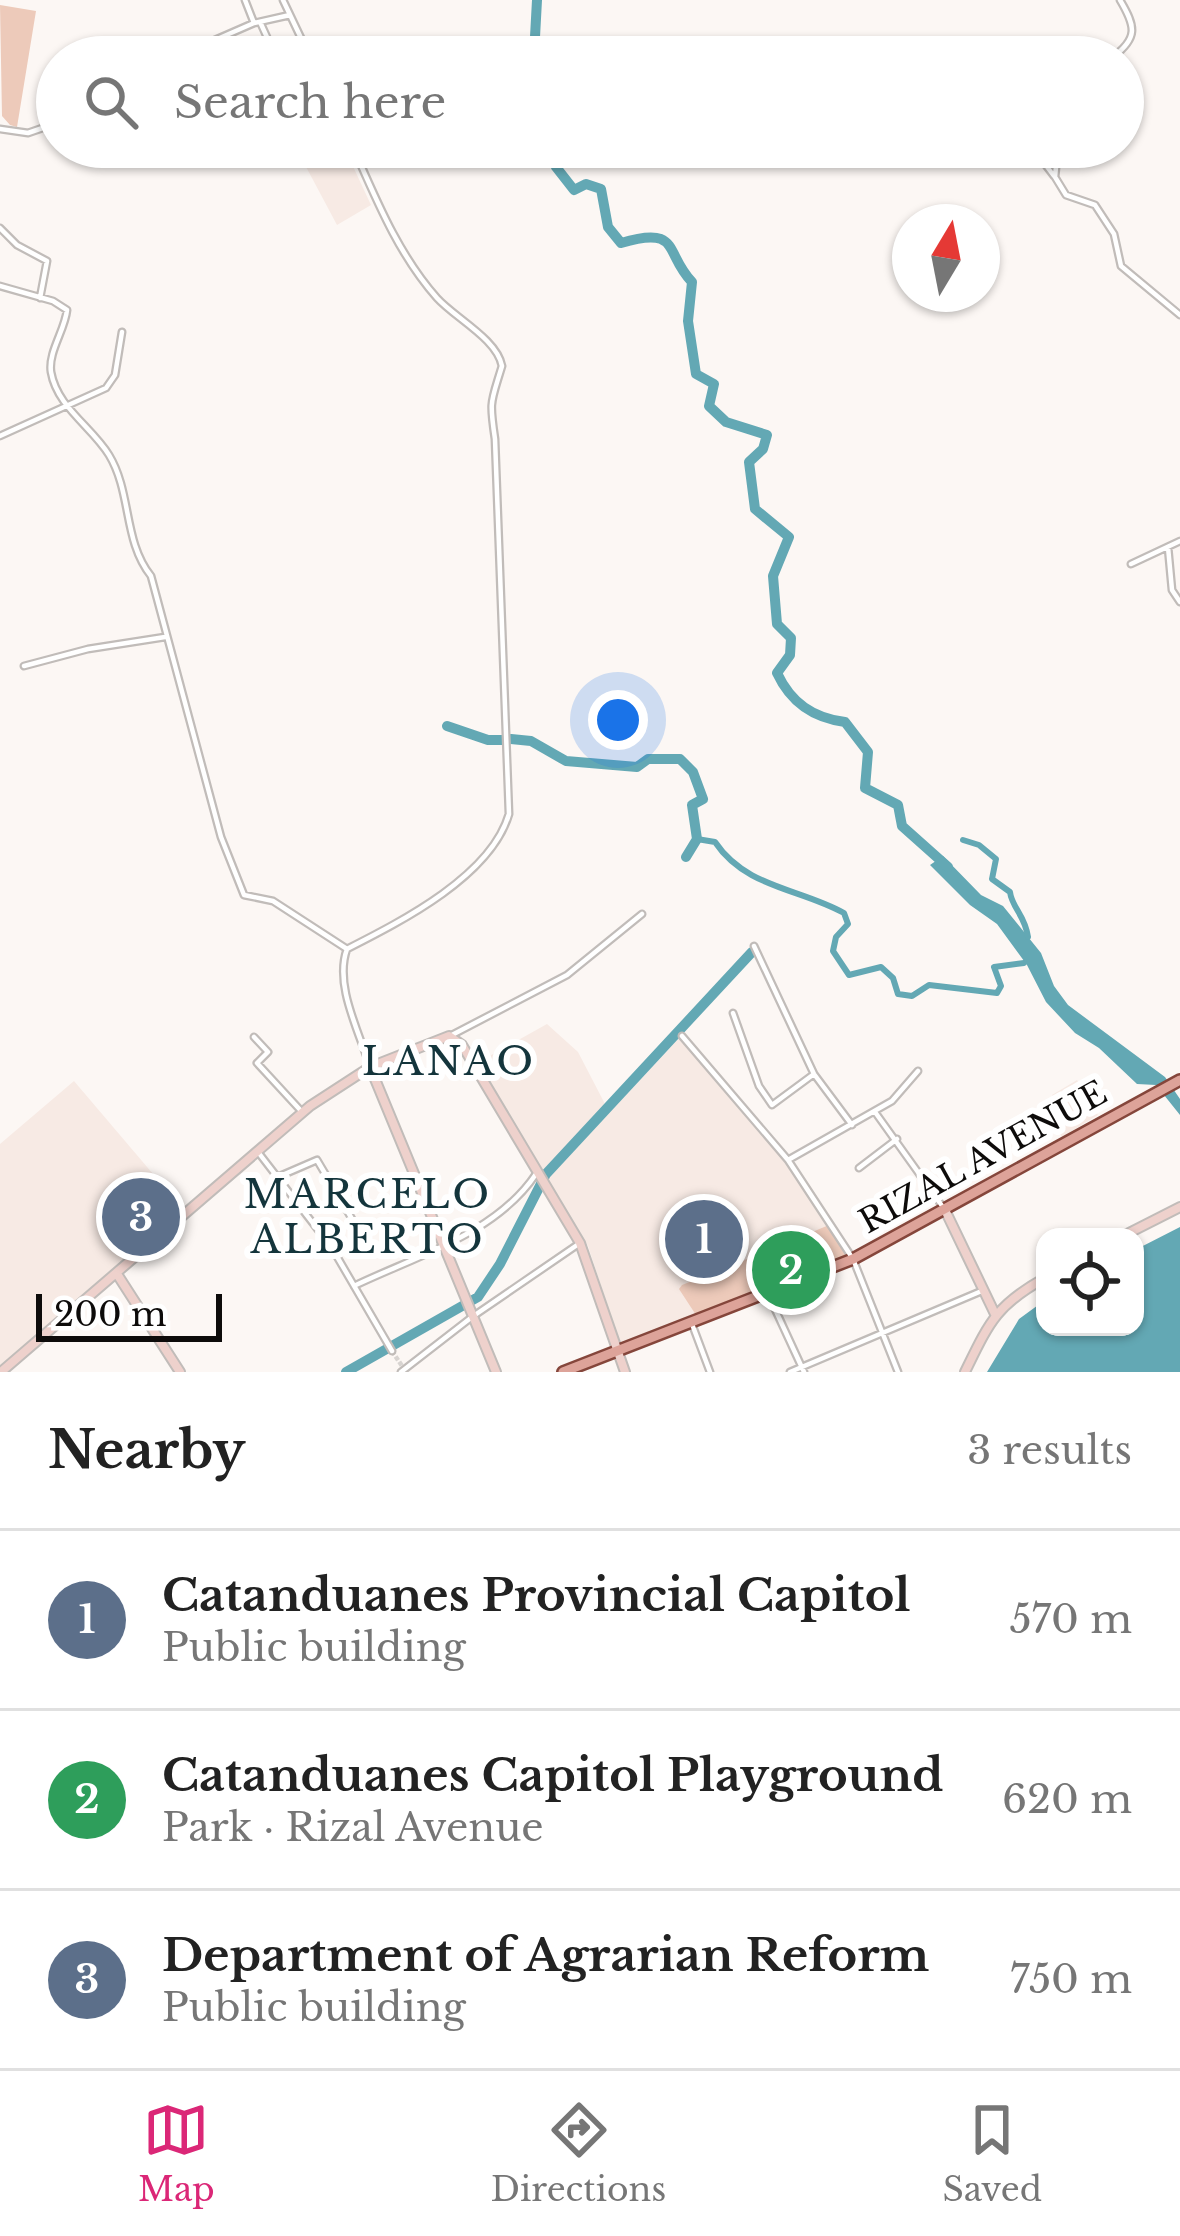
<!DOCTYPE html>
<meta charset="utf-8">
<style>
body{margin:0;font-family:"Libre Baskerville",serif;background:#f2f2f2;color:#222}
.controls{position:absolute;right:36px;bottom:36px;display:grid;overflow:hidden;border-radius:24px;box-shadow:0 3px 9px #0004}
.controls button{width:108px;height:108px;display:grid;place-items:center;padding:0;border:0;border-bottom:3px solid #e0e0e0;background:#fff;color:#222;font:60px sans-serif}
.compass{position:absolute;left:892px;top:204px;width:108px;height:108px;border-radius:50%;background:#fff;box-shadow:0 3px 9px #0004;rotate:10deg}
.scale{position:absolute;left:36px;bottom:30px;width:186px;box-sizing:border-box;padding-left:12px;border:6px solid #0d0b0a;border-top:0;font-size:33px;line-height:42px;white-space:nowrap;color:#0d0b0a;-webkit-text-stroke:9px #fff;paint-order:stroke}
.you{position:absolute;left:618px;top:720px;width:42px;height:42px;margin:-30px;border:9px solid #fff;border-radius:50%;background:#1a73e8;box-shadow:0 0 0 18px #1a73e833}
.badge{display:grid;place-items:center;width:78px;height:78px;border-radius:50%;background:#db2777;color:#fff;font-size:39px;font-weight:700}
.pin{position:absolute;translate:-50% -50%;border:6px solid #fff;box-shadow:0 3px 12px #0006}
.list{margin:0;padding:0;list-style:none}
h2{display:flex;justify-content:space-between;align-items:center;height:156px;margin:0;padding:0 48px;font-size:51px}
h2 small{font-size:39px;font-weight:400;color:#767676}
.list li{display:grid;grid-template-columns:78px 1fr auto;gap:36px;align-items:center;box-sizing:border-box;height:180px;padding:0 48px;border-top:3px solid #e0e0e0}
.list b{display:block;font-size:45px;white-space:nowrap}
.list p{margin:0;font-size:39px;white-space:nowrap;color:#767676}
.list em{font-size:39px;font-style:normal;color:#767676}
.icon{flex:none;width:66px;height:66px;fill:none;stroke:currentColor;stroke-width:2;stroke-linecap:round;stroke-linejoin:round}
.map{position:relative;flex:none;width:1180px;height:1372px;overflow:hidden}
.search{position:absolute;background:#fff;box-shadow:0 3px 9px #0004;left:36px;right:36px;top:36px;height:132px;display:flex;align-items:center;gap:30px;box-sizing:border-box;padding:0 42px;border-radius:66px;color:#767676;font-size:45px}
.sheet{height:696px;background:#fff}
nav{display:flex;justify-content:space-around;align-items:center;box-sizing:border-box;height:168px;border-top:3px solid #e0e0e0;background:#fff;font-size:33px;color:#767676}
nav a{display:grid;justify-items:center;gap:6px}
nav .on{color:#db2777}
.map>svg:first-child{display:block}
.built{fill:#f7eae4}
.green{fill:#edcaba}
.water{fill:#63a8b4}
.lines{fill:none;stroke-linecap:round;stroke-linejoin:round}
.canal{stroke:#63a8b4;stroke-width:6}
.river{stroke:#63a8b4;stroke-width:10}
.street-tunnel{stroke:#d8d4d1;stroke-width:4.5;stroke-dasharray:4.5 2;stroke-linecap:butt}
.street-casing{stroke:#c1bcb9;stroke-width:9}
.secondary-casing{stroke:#c1bcb9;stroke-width:12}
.primary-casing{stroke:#85463b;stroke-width:14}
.street{stroke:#fff;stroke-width:4.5}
.secondary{stroke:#eed1cc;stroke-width:8}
.primary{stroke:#dda399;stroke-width:9}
.labels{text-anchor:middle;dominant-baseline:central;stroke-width:12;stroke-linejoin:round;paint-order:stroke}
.street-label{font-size:33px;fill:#0d0b0a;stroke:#fff}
.quarter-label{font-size:39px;letter-spacing:3px;fill:#14353c;stroke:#fff}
</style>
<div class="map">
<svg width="1180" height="1372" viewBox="0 0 1180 1372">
<rect width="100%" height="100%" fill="#fcf7f4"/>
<path class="built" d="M344 147 371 205 337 225 296 148Z
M547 1024 578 1052 605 1104 543 1170 477 1063Z
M680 1037 785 1161 829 1225 773 1285 620 1344 588 1246 548 1179Z
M1077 1080 1098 1115 1062 1137 1050 1117 1061 1110 1052 1095Z
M74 1081 159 1181 147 1192 170 1219 149 1236 125 1210 148 1238 0 1366V1144Z"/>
<path class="green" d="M0 5 36 11 17 127 10 125 2 116Z
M829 1225 848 1255 773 1285 769 1250Z
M757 1255 763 1289 696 1315 679 1289 682 1285Z"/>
<path class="water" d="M943 856 981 895 1003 906 1041 953 1054 986 1068 1005 1165 1077 1180 1099V1115L1156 1085 1137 1084 1099 1048 1075 1033 1046 1002 1027 965 997 924 970 905 930 865Z
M1180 1227V1372H987L1019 1319 1045 1300V1327H1135V1250Z"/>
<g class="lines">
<path class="canal" d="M697 839 715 842C746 888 799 888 844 913L848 924 836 937 833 951 849 975 881 967 893 978 898 994 912 996 929 985 997 993 1001 986 994 967 1024 963
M963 840 979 845 996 859 992 879 1010 892C1012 908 1025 915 1028 937"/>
<path class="river" d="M528 57 535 37 537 0
M549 147 556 167 574 190 586 184 601 189 608 227 621 243C681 225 664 253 692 282L688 321 696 374 714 384 709 406 726 422 767 435 763 449 749 462 755 509 789 537 773 576 777 624 791 638 790 655 777 673C791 703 813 718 845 722L868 752 865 788 898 805 902 826 948 867
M447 726 488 740H503
M511 739 531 741 566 761 637 767 648 759H680L693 772 703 799 692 805 697 839 686 857
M346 1372 478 1297 500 1264 546 1174 752 952"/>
<path class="street-tunnel" d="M392 1351 402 1366"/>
<defs>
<path id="street" d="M245 0 254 23
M283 0 310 57
M261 24 276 57
M176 57 254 23 290 15
M1113 57C1138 38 1136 27 1120 0
M0 129 28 133 57 123
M353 147C376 199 398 254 437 298 455 318 497 339 502 366 491 403 489 399 495 439L509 814C491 876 402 921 347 949 334 985 359 1031 370 1067
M1032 147 1054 176
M1058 147 1055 177 1066 195 1095 205 1114 234 1121 266 1180 315
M0 228 17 245 47 261 40 298
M0 286 53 301 67 310C65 330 48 352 51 372 57 407 92 427 109 455 132 493 123 541 151 576L221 837 244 895 273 901 347 949
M0 436 106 388 115 375 122 332
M1168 547 1172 590 1180 602
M1131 564 1180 541
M24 666 88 649 165 637
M754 946 814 1074 852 1125
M733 1013 759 1086 772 1105 814 1074
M450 1036 567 975 642 914
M682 1036 788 1160 853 1259 898 1372
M254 1037 268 1052 257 1063 303 1113
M875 1112 945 1210
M258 1152 332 1248 392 1351
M788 1160 892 1101 918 1071
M859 1168 897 1139
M280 1176 317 1160 352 1219
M354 1286C416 1256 496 1234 536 1174
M769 1296 804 1372
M692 1324 710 1372
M401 1372 472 1317 580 1243
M790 1372 984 1290"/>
<path id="secondary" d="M370 1067 496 1372
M945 1210 995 1314
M1121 1237 1180 1207
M117 1274 180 1372
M1 1372 310 1106 370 1067 449 1036 462 1045 580 1243 625 1372
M965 1372C989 1323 996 1305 1045 1278"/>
<path id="primary" d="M563 1372 853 1259 1180 1080"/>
</defs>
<use href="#street" class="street-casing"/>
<use href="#secondary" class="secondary-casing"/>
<use href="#primary" class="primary-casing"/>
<use href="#street" class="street"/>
<use href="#secondary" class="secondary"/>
<use href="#primary" class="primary"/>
</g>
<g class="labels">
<g class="street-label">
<text transform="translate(983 1157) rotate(-29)">RIZAL AVENUE</text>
</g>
<g class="quarter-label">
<text x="449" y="1061">LANAO</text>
<text x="368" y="1194">MARCELO<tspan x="368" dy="45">ALBERTO</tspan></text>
</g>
</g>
</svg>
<div class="controls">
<button><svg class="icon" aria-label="locate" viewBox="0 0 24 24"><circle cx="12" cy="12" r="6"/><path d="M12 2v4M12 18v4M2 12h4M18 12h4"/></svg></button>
</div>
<svg class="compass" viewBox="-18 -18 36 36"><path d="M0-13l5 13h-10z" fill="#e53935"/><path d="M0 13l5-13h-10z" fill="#767676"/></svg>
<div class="scale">200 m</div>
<div class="you"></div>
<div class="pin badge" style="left:704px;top:1239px;background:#5c6f8a">1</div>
<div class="pin badge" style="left:791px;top:1270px;background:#2e9e5b">2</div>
<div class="pin badge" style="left:141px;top:1217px;background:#5c6f8a">3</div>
<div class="search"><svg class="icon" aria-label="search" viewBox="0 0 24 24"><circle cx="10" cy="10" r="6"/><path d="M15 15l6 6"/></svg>Search here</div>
</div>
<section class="sheet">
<h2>Nearby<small>3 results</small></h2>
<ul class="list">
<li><span class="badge" style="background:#5c6f8a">1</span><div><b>Catanduanes Provincial Capitol</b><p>Public building</p></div><em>570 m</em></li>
<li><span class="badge" style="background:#2e9e5b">2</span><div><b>Catanduanes Capitol Playground</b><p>Park · Rizal Avenue</p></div><em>620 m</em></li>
<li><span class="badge" style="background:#5c6f8a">3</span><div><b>Department of Agrarian Reform</b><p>Public building</p></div><em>750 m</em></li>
</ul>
</section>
<nav>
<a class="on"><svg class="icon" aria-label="map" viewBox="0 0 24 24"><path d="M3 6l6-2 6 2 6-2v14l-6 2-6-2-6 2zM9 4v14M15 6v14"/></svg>Map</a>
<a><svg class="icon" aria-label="directions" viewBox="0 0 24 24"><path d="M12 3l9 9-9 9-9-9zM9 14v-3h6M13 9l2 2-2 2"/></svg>Directions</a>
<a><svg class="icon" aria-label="saved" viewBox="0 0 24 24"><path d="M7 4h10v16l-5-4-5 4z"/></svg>Saved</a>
</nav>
